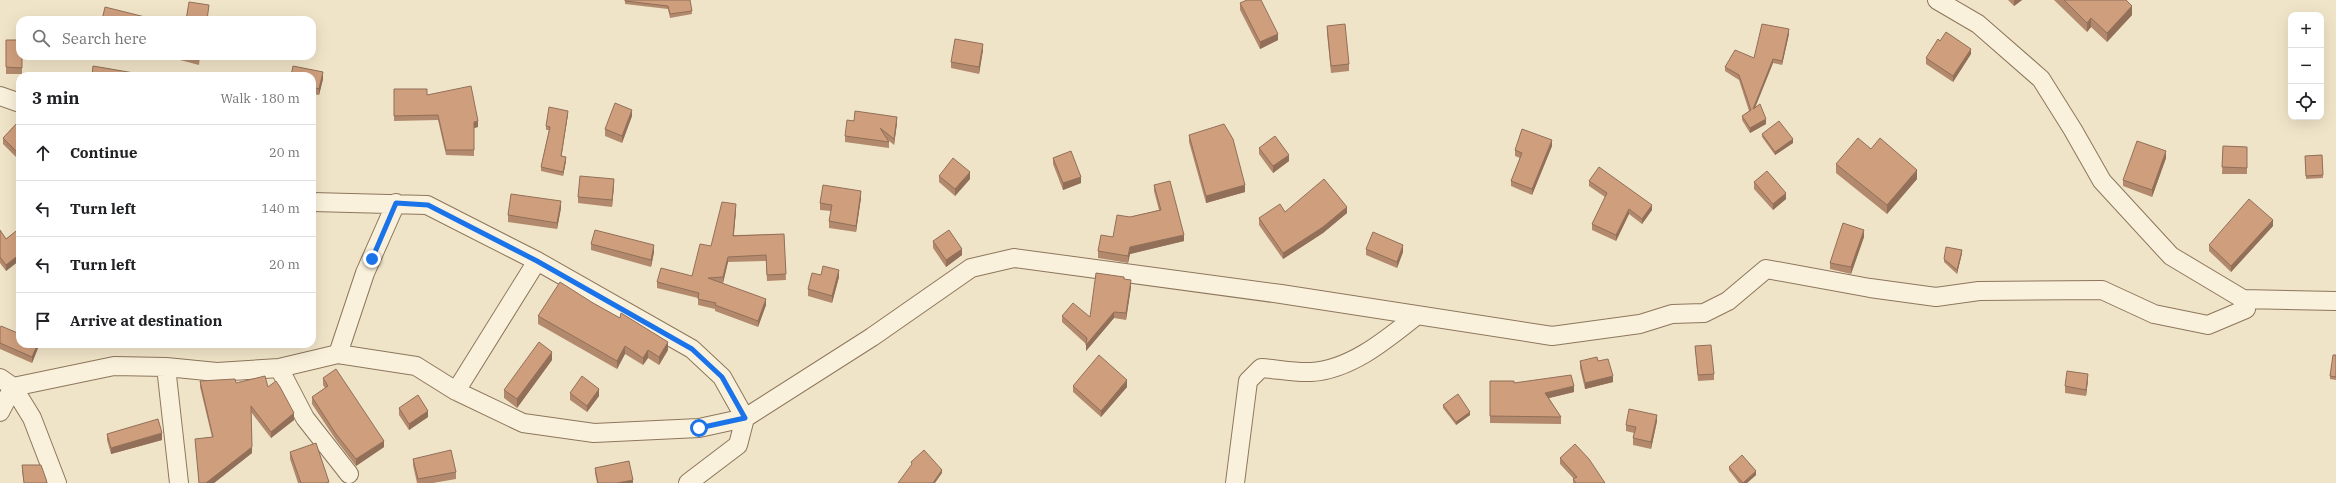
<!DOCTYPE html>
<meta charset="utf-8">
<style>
body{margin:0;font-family:"IBM Plex Serif",serif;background:#f2f2f2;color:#202124}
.controls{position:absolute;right:12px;top:12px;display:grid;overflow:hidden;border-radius:8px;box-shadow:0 4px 16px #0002}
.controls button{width:36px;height:36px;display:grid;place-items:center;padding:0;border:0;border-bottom:1px solid #e0e0e0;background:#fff;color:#202124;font:20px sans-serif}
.stop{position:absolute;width:12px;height:12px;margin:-9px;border:3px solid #1a73e8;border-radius:50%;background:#fff}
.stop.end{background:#1a73e8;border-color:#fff;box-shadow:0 1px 4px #0008}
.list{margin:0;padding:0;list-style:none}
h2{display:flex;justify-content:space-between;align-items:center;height:52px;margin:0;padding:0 16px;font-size:17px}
h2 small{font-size:13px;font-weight:400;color:#757577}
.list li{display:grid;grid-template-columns:26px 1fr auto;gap:12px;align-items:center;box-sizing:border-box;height:56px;padding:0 16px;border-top:1px solid #e0e0e0}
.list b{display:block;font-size:15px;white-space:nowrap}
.list em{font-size:13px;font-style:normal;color:#757577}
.icon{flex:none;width:22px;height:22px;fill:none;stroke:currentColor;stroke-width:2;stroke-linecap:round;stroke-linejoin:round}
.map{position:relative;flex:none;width:2336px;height:483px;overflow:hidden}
.search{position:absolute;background:#fff;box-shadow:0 4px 16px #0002;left:16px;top:16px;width:300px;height:44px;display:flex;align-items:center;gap:10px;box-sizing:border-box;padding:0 14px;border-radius:12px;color:#757577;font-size:15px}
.panel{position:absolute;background:#fff;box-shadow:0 4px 16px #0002;left:16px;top:72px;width:300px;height:276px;border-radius:12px}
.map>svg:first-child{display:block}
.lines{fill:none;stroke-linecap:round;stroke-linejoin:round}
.street-casing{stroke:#8d765c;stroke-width:20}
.street{stroke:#faf1dc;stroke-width:18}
.wall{fill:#b2896c}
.shaded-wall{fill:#916f58}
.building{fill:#cf9f7d;stroke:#916f58}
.route{stroke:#1a73e8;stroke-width:5}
</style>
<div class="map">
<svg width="2336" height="483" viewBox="0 0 2336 483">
<rect width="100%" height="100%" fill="#f0e4c8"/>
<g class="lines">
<defs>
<path id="street" d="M0 96 20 103
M312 202 427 205 537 261 692 349 722 377 745 418 738 445 688 483
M2243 299 2336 301
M338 354 365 273 396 203
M166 367 179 483
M279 368 305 418 349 474
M0 378 13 387 114 366 166 367 217 372 279 368 338 354 416 366 456 391 523 423 594 433 699 428 745 418 872 337 971 268 1014 258 1281 294 1552 336 1640 324 1672 314 1704 313 1728 301 1766 269 1870 288 1936 297 1979 291 2102 290 2154 314 2208 325 2246 309 2243 299 2171 256 2102 181 2073 130 2041 79 1978 24 1937 0
M456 391 537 261
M0 412 13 387 32 418 57 483
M1235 483 1248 381 1261 368C1277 369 1295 373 1311 372 1350 370 1386 340 1416 316"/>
</defs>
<use href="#street" class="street-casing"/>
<use href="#street" class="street"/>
</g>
<path class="wall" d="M625 0H690L692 14 670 18 668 9 625 4Z
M2008 0H2022L2014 6Z
M2054 0H2126L2132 15 2107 42 2091 27 2087 32Z
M1240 3 1278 40 1260 49 1240 10Z
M1327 26 1349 64V71L1331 73 1327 33Z
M1789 34 1782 65 1773 63 1755 107 1766 124 1750 133 1742 120V116L1749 111 1739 80 1725 71V67L1754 58Z
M6 40 22 56V74H6Z
M1940 41 1971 54 1953 82 1926 64V58Z
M983 50 979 74 951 68V62Z
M180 56H200L199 65 180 60Z
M312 76 323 79 319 95 312 94Z
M394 89 427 95 478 127 474 128V156L446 155 438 120 394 121Z
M568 114 561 156 566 161 563 176 541 171V167L549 130H546V126Z
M632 116 622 143 605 136V129Z
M20 120V161L3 144V138Z
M854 121 897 123 894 145 888 140 889 142V148L845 142V136Z
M1762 134 1793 143 1775 155 1762 137Z
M1189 135 1245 192 1206 203 1189 142Z
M1552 146 1532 195 1511 186V181L1520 158 1515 156V150Z
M2223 146 2247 147V174H2222Z
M1259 148 1289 161 1273 173 1259 154Z
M1871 149 1917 179 1887 214 1836 173V164Z
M2322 155 2323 178 2306 179 2305 156Z
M1053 158 1081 183 1063 190 1053 164Z
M2166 158 2152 197 2123 186V180Z
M939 176 970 179 955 196 939 182Z
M1589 181 1652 210 1642 224 1629 214 1616 241 1592 230V224L1605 197 1589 186Z
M1754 182 1786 199 1773 210 1754 189Z
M614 185 612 207 578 203V197Z
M1154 185 1184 241 1130 254 1128 263 1098 258V251L1113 237 1130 217 1159 210 1154 191Z
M861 198 856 232 829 228V221L831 211 820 210V203Z
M561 208 557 229 508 222V215Z
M736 210 734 235 784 234 786 280 767 281 766 261 728 262 723 283H722L766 305 758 327 715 311V309L698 305V298L657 288V282L692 276 711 246Z
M1285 212 1347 213 1323 233 1283 259 1259 225V218Z
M2273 226 2231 272 2209 251V245Z
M20 228V260L6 271 0 263V230L6 239Z
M1864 237 1851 274 1830 269V263Z
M933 241 962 255 946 267 933 248Z
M591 244 654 252 651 267 591 250Z
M1366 249 1403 252 1397 268 1366 255Z
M1962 253 1957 274 1944 262V259Z
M821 275 839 277 832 303 808 296V289Z
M1124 279 1131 287 1126 320 1114 318 1086 351V344L1062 322V316L1090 317Z
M593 303 668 350 659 365 648 358 643 365 625 354 617 369 538 324V316Z
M0 328 38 344V348L32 363 0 349Z
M1695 346 1714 374V380L1698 381Z
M2336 355V380L2330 379V376Z
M552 360 517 408 504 398V390Z
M1580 361H1598L1613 382 1585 389 1580 368Z
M323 378 384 447 356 466 336 440 312 404V397L325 388 323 385Z
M2088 380 2086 396 2065 393V386Z
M200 381 236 383 268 387 294 420 271 438 251 412 252 453 214 483H199L195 439 212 437 200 387Z
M1490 381 1514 383 1574 392 1549 398 1561 417V424L1490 423Z
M1073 386 1127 387 1101 417 1073 392Z
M570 393 599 396 587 412 570 400Z
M1443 405 1470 415 1456 425 1443 408Z
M399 408 428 417 409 430 399 415Z
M1657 421 1651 449 1633 445V438L1634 433 1626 431V425Z
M107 434 162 440 111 454 107 440Z
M290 452 329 483H298L290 459Z
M1560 458 1605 483H1573V479H1574L1560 464Z
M413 459 456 472V479L433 483H417L413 465Z
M22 465 47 483H24L22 471Z
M1729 467 1756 475 1747 483H1739L1729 470Z
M595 468 633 483H597L595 473Z"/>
<path class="shaded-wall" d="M2014 0H2022L2014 6Z
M2132 6V15L2107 42V33Z
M2091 18V27L2087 32V23Z
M1789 29V34L1782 65V61Z
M1278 34V40L1260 49V42Z
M983 44V50L979 74V67Z
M1971 49V54L1953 82V76Z
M1773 59V63L1753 113V109Z
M323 72V79L319 95V89Z
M632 110V116L622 143V136Z
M568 111V114L561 160V156Z
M897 117V123L894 145V139Z
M1766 119V124L1750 133V128Z
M478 121V127L474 128V156V122Z
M1793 139V143L1775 155V152Z
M1552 140V146L1532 195V189Z
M2166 151V158L2152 197V190Z
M1289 155V161L1273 173V166Z
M566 157V161L563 176V172Z
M1917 170V179L1887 214V205Z
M970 172V179L955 196V189Z
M1081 177V183L1063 190V183Z
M614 179V185L612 207V200Z
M1245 185V192L1206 203V196Z
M861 191V198L856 232V226Z
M1786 193V199L1773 210V204Z
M561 201V208L557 229V223Z
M736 204V210L733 241V236Z
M1652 205V210L1642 224V219Z
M1347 207V213L1323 233 1283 259V253Z
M1629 209V214L1616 241V235Z
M2273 220V226L2231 272V266Z
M1864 230V237L1851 274V267Z
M1184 235V241L1130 254 1128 263V256L1130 247Z
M654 245V252L651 267V260Z
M1403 245V252L1397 268V262Z
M962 249V255L946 267V260Z
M1962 250V253L1957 274V270Z
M20 254V260L6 271V265Z
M728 257V262L723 283V277Z
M839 270V277L832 303V296Z
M1131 280V287L1126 320V313Z
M766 299V305L758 327V321Z
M1114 312V318L1086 351V345Z
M668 342V350L659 365V357Z
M38 344V348L32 363V357Z
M625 346V354L617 369V361Z
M648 350V358L643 365V358Z
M552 352V360L517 408V399Z
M2088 374V380L2086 396V390Z
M1613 376V382L1585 389V383Z
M1127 380V387L1101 417V411Z
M1574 386V392L1545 399V393Z
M599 389V396L587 412V406Z
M428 411V417L409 430V424Z
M1470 412V415L1456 425V422Z
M294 413V420L271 438V432Z
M1657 415V421L1651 449V442Z
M162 433V440L111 454V448Z
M384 441V447L356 466V459Z
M252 447V453L214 483H206Z
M942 470V473L935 483H933Z
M1756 471V475L1747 483H1743Z
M633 480V483H617Z"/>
<path class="building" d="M625 0H690L692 11 670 14 668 6 625 1Z
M1247 0H1261L1278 34 1260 42 1240 3Z
M2064 0H2126L2132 6 2107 33 2091 18 2087 23Z
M189 2 209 5 207 20H186Z
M105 7 145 17 144 20H102Z
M1345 24 1349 64 1331 66 1327 26Z
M1762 24 1789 29 1782 61 1773 59 1753 109 1760 104 1766 119 1750 128 1742 116 1751 110 1739 75 1725 67 1735 50 1754 58Z
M1946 32 1971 49 1953 76 1926 58 1938 39 1940 41Z
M955 39 983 44 979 67 951 62Z
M6 40H20V56H22V68L6 67Z
M186 56H200L199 59Z
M93 66 134 73 133 76H92Z
M293 66 323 72 319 89 312 87V76H291Z
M471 86 478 121 474 122V150H446L438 115 394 116V89H427V95Z
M615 103 632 110 622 136 605 129Z
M549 107 568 111 561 156 566 157 563 172 541 167 550 127 546 126Z
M855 111 897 117 894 139 880 128 889 142 845 136 847 120 854 121Z
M20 120V155L3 138Z
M1779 121 1793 139 1775 152 1762 134Z
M1224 124 1233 139 1245 185 1206 196 1189 135Z
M1522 129 1552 140 1532 189 1511 181 1522 153 1515 150Z
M1275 136 1289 155 1273 166 1259 148Z
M1858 138 1871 149 1880 138 1917 170 1887 205 1836 164Z
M2137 141 2166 151 2152 190 2123 180Z
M2223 146 2247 147V168L2222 167Z
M1071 151 1081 177 1063 183 1053 158Z
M2322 155 2323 175 2306 176 2305 156Z
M953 158 970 172 955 189 939 176Z
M1599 167 1652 205 1642 219 1629 209 1616 235 1592 224 1607 193 1589 181Z
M1767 171 1786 193 1773 204 1754 182Z
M580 176 614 179 612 200 578 197Z
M1324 179 1347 207 1323 227 1283 253 1259 218 1280 204 1285 212Z
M1170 181 1184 235 1130 247 1128 256 1098 251 1101 235 1113 237 1117 215 1130 217 1161 210 1154 185Z
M823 185 861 191 856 226 829 221 832 205 820 203Z
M511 194 561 201 557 223 508 215Z
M2249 199 2273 220 2231 266 2209 245Z
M722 202 736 204 733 236 784 234 786 274 767 275 766 255 728 257 723 277 708 278 766 299 758 321 715 305 716 303 698 299 699 293 657 282 661 268 692 276 700 244 711 246Z
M1843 223 1864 230 1851 267 1830 263Z
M20 228V254L6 265 0 257V230L6 239Z
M595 230 654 245 651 260 591 244Z
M949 230 962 249 946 260 933 241Z
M1373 232 1403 245 1397 262 1366 249Z
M1946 247 1962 250 1957 270 1944 259Z
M823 266 839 270 832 296 808 289 812 273 821 275Z
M1096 273 1124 277V279L1131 280 1126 313 1114 312 1086 345 1087 338 1062 316 1073 303 1090 317Z
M560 282 593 303 620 318 621 313 668 342 659 357 648 350 643 358 625 346 617 361 538 316Z
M1 326 20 334V344H38L32 357 0 343V328Z
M539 342 552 352 517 399 504 390Z
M1711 345 1714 374 1698 375 1695 346Z
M1099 355 1127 380 1101 411 1073 386Z
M2333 355H2336V377L2330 376Z
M1597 357 1598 361 1608 359 1613 376 1585 383 1580 361Z
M336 369 384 441 356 459 336 434 312 397 328 386 323 378Z
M2067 371 2088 374 2086 390 2065 386Z
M1571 375 1574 386 1545 393 1561 417 1490 416V381H1514V383Z
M265 376 268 387 276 381 280 387 294 413 271 432 251 406 252 447 206 483H199L195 439 213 437 200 381 235 379 236 383Z
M582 376 599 389 587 406 570 393Z
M1458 394 1470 412 1456 422 1443 405Z
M418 395 428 411 409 424 399 408Z
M1629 409 1657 415 1651 442 1633 438 1636 427 1626 425Z
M158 419 162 433 111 448 107 434Z
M316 443 329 482 326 483H301L290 452Z
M1575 444 1589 459 1605 483H1576L1573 479 1577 477 1560 458Z
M451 450 456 472 418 479 413 459Z
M924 450 942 470 933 483H898L912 464 911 462Z
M1742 455 1756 471 1743 483 1729 467Z
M629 461 633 480 617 483H598L595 468Z
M22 465H41L46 479 47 483H24Z"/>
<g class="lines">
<path class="route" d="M372 259 396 203 428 205 537 261 692 349 722 377 745 418 699 428"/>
</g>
</svg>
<div class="controls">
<button>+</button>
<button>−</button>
<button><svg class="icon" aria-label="locate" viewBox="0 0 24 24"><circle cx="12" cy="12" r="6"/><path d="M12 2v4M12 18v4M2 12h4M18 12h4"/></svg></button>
</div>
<div class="stop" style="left:699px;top:428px"></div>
<div class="stop end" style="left:372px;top:259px"></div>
<div class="search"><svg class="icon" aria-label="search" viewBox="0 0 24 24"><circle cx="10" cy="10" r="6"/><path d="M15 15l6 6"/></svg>Search here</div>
<section class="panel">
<h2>3 min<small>Walk · 180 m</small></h2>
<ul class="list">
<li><svg class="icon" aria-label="ahead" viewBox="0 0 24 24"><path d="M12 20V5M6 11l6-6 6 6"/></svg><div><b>Continue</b></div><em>20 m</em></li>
<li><svg class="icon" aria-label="left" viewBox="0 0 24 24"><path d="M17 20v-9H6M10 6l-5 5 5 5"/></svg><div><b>Turn left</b></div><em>140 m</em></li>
<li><svg class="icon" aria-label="left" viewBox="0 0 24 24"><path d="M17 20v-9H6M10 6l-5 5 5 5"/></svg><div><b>Turn left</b></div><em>20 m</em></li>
<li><svg class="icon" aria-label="arrive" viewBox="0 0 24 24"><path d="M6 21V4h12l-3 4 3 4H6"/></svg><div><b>Arrive at destination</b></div></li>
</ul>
</section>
</div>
